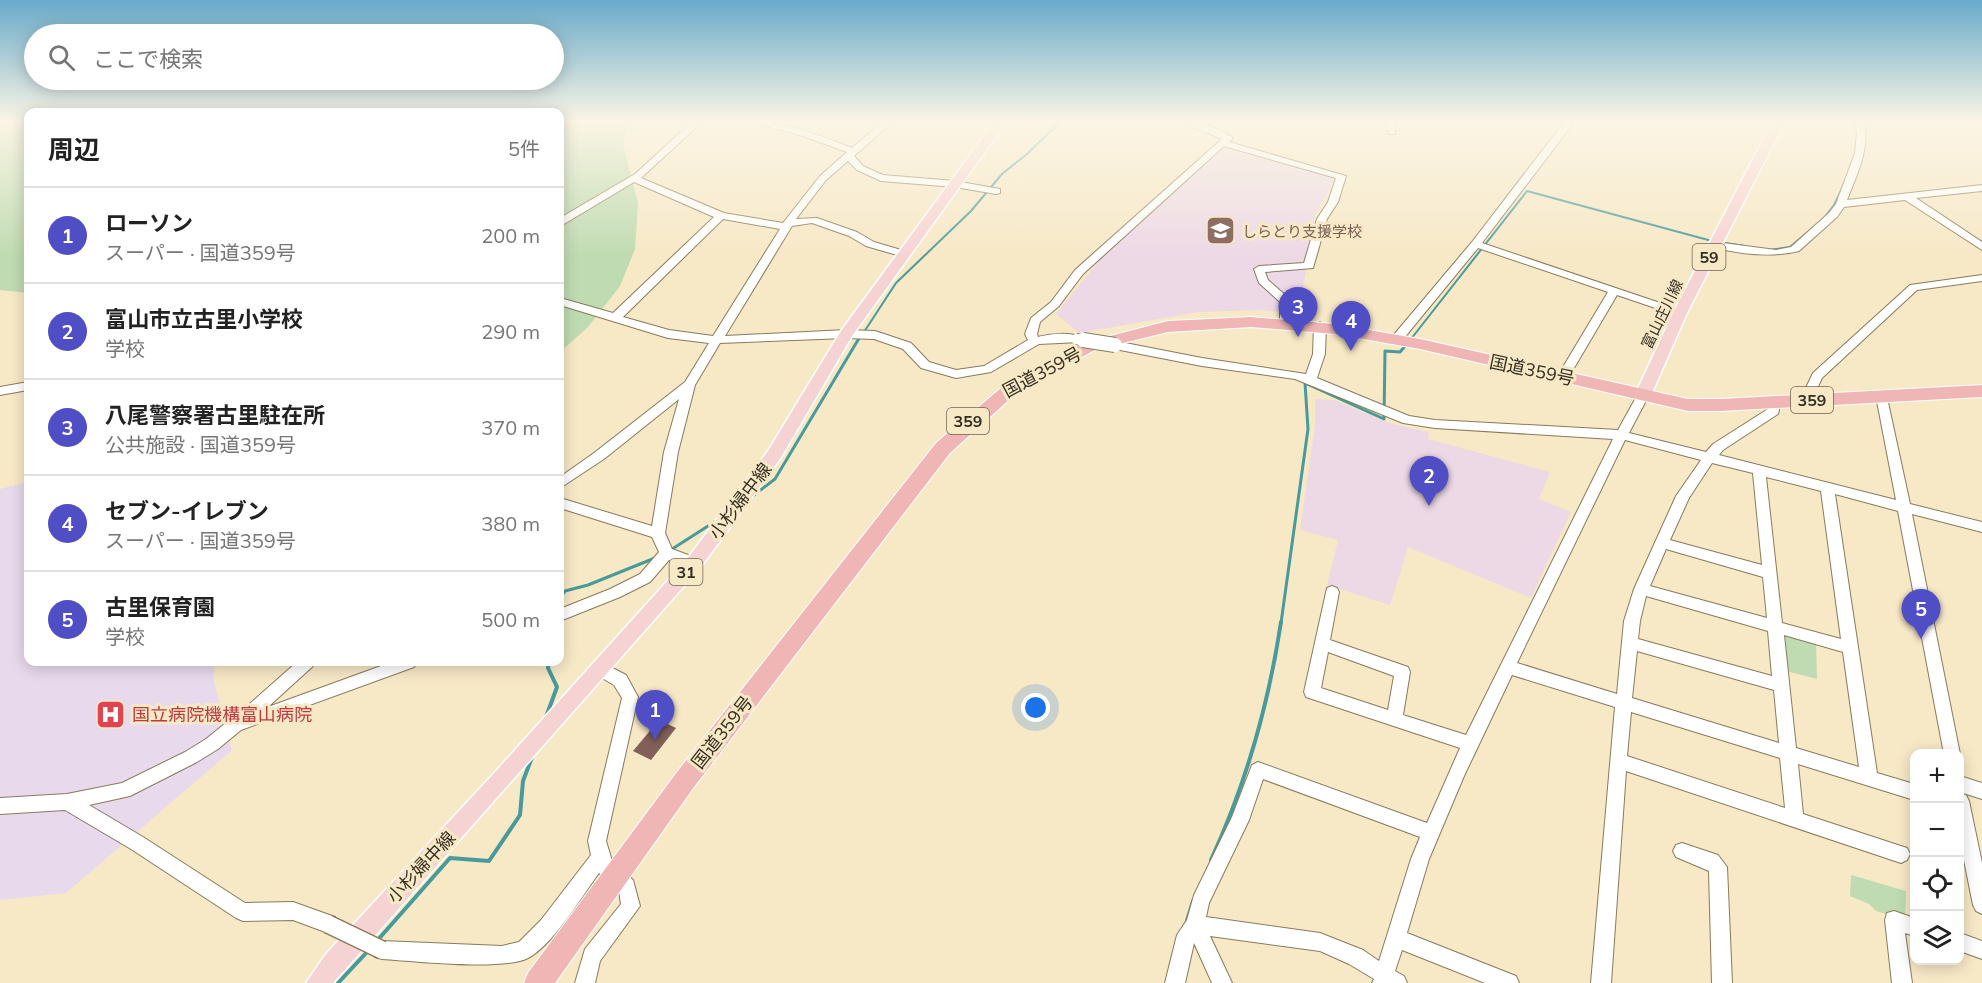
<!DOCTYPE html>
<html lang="ja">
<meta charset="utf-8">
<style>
body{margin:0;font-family:Mulish,"Noto Sans JP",sans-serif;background:#f2f2f2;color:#222}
.controls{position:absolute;right:18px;bottom:18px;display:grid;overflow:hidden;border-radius:12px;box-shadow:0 3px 15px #0003}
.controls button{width:54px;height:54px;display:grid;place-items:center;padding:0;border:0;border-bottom:2px solid #e0e0e0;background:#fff;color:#222;font:30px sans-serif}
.you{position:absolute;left:1036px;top:708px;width:21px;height:21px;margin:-15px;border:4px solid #fff;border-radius:50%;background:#1a73e8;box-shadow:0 0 0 9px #1a73e833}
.badge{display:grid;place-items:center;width:39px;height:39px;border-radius:50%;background:#4f4ec5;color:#fff;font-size:20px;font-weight:700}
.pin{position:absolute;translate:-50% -50px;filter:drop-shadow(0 2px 3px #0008)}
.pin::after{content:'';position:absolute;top:32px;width:21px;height:18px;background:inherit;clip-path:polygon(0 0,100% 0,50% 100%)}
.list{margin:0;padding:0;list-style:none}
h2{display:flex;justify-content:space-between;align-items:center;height:78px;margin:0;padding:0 24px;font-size:26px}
h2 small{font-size:20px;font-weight:400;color:#767676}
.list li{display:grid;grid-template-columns:39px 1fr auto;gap:18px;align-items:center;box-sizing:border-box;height:96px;padding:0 24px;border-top:2px solid #e0e0e0}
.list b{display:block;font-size:22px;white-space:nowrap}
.list p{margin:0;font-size:20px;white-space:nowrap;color:#767676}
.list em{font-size:20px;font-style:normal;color:#767676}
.icon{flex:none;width:33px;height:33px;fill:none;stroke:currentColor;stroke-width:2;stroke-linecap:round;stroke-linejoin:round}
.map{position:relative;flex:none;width:1982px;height:983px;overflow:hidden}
.search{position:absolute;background:#fff;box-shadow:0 3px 15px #0003;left:24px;top:24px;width:540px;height:66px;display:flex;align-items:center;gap:15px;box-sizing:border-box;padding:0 21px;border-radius:33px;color:#767676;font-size:22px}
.panel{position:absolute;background:#fff;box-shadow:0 3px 15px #0003;left:24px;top:108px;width:540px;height:558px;border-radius:12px}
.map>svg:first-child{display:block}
.education{fill:#edd8e6}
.medical{fill:#e8d9ec}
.green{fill:#bedbb1}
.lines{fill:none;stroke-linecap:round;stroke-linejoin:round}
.stream-far2{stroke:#489a9b;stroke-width:2}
.stream-far1{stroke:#489a9b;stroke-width:3}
.stream{stroke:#489a9b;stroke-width:4}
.building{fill:#835f59}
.minor-casing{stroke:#887b5c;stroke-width:2}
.major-casing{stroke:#fff;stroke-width:3}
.highway-casing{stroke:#fff;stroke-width:2}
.minor{fill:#fff;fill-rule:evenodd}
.major{fill:#f6d3d3;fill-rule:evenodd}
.highway{fill:#f0b6b6;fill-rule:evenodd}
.minor-bridge-far2-casing{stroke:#887b5c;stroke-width:12;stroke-linecap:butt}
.minor-bridge-far1-casing{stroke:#887b5c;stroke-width:16;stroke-linecap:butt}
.minor-bridge-casing{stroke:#887b5c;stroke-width:20;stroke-linecap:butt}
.minor-bridge-far2{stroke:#fff;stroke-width:10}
.minor-bridge-far1{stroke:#fff;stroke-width:14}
.minor-bridge{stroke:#fff;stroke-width:17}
.labels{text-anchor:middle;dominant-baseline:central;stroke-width:6;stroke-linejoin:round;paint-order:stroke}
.far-education-label{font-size:15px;fill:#785e54;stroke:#f7e8c6;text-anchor:start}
.far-street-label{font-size:15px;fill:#352f22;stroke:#f7e8c6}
.shield{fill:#f7e8c6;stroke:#6f6653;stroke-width:1.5}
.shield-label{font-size:16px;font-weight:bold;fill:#352f22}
.street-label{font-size:18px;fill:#352f22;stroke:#f7e8c6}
.health-label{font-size:18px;fill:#be3a42;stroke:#f7e8c6;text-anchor:start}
</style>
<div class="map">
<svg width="1982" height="983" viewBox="0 0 1982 983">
<rect width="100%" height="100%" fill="#f7e8c6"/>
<path class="education" d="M1225 145 1336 177 1315 214 1299 314 1263 310 1198 312 1079 333 1056 314 1102 257Z
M1315 399 1334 400 1392 424 1429 432 1428 439 1550 472 1539 499 1571 512 1531 598 1408 547 1390 605 1327 585 1338 540 1300 530 1315 426Z"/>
<path class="medical" d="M28 482V662H215L213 678 232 750 66 893 0 900V489Z"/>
<path class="green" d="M0 121H28V293L0 290Z
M560 121H630L623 144 638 203 635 249 620 286 588 327 560 352Z
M1783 635 1816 644 1817 679 1786 671Z
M1851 875 1906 891 1905 920 1876 911 1869 904 1850 896Z"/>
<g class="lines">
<path class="stream-far2" d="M1850 167 1856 151
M1719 242 1745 246
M1769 250 1790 247 1823 219 1834 205 1845 182
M864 332 896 283 971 211 1002 174 1027 154 1061 121
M1411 339 1527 191 1712 241
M857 342 860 337"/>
<path class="stream-far1" d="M750 498 775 479 858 340
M669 551 719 519
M560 599 565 591 588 585 655 558
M1281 623 1308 429 1305 383 1384 419 1385 351 1400 352 1407 344"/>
<path class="stream" d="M546 717 557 687 548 668 549 662
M1211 860C1245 786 1269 702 1281 622
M1186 924 1193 901
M376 942 450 858 489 861 520 815 523 781 532 757
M338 983 368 951"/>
</g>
<path class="building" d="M659 720 676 728 651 760 633 751Z"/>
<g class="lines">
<defs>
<path id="minor" d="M693 121H703L641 178 724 213 783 223 820 176 847 152 800 135 747 121C784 121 819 135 852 148L884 121H894L854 156 863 166 883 175 955 181 1000 189V193L996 194 955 187 881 181 857 170 848 161 826 180 796 219 817 218 857 232 874 242 908 252V256L904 257 866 246 849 236 812 223 792 226 725 336 846 330 875 331 911 343 929 362 956 370 984 366 1028 340 1025 334 1031 318 1051 302 1075 270 1222 139 1195 128 1184 121C1198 121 1222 129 1233 138L1229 142 1346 176 1338 202 1327 219 1313 268 1265 272 1268 280 1292 301 1290 325H1282L1280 322V302L1259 283 1254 269 1259 266 1304 263 1317 219 1328 202 1336 178 1224 146 1083 274 1059 306 1040 322 1037 334 1038 337C1050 334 1073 331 1082 339L1080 342 1039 344 991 372 956 378 921 368 903 349 874 339 846 338 720 343 695 385 678 452 665 533 672 549 699 559 701 563 699 567 694 569 669 560 650 582 620 597 560 621V609L610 589 640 574 659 552 652 537 560 508V498L652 526 664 452 679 399 604 459 560 488V477L594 453 685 382 709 343 668 338 560 305V298L613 313 714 217 634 182 564 224 560 225V218L635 174ZM723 219 780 229 713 336 669 330 623 317Z
M1385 121H1395V134H1389Z
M1565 121H1575L1482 243 1684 311V315H1676L1617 295 1567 380H1559L1557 377 1608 292 1478 248 1400 343H1392L1390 340 1392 337 1472 242Z
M1854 121H1864C1870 150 1857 174 1847 200L1982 185V191L1916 198 1982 242V250L1905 200 1844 207 1837 217 1799 251C1771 258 1740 254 1711 247V243L1715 242 1776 250 1791 247 1829 213 1836 204 1855 153 1857 132Z
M1982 275V281L1917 290 1822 378 1814 395H1806L1804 392 1813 373 1910 285Z
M1320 322 1326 326 1325 354 1317 378 1409 416 1435 420 1618 430 1639 392 1643 391 1649 395 1629 433 1706 452 1713 444 1768 409 1769 401 1775 397 1781 401 1778 414 1723 450 1719 455 1896 500 1876 396 1882 392 1886 393 1910 504 1982 522V532L1912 514 1960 754V756V754H1944L1898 511 1835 494 1877 773 1914 784V800L1798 764 1803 814 1907 848 1910 854 1907 860 1901 863 1626 771 1611 983H1591L1615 707 1512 675 1464 776 1429 859 1407 933 1516 976 1519 983H1485L1402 950 1395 971 1404 976 1407 983H1372L1374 979 1349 964 1320 951 1210 936 1232 983H1212L1194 943 1185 983H1165L1177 935 1187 920 1194 895 1232 817 1252 765 1258 762 1427 823 1460 748 1306 697 1304 692 1327 588 1332 586 1337 588 1339 592 1330 640 1408 667 1410 672 1403 715 1466 735 1613 439 1435 428 1403 423 1295 379 1202 366 1115 349 1109 345 1115 341 1202 358 1306 374 1313 354 1314 326ZM1625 440 1701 460 1676 496 1634 589 1624 621 1617 694 1517 663ZM1712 463 1753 473 1762 565 1670 540 1689 498ZM1766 477 1821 491 1841 639 1782 623ZM1666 549 1763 577 1767 618 1650 586ZM1646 596 1768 631 1772 676 1638 639 1640 621ZM1784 635 1843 652 1859 767 1796 748ZM1637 651 1774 690 1779 743 1632 698ZM1328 652 1394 676 1388 710 1321 688ZM1631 712 1780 758 1785 808 1627 756ZM1263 779 1420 837 1411 859 1379 961 1363 950 1320 933 1206 917 1209 903 1249 820Z
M28 382V390L0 395V387Z
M297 662H315L312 667 268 707 392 662H417L414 667 241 730 218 749 197 762 130 796 89 805 143 837 245 903 293 902 335 917 337 924 335 931 328 933 293 920 243 921 236 918 131 849 65 810 0 814V798L67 794 122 783 185 752 206 739 253 701Z
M601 662 626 675 638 697 606 841 612 861 633 880 640 906 600 961 595 983H575L585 949 621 904 619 891 599 873C582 896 553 945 528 958 503 971 414 961 382 959L375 957 373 950 375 943 382 941 502 946 519 942 541 920 591 855 588 841 622 698 614 685 595 674 593 669 595 664Z
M1960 776 1982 783V799L1960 792Z
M1960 793 1966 795 1969 801 1982 863V914L1976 911 1973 905 1960 840Z
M1682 843 1718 855 1727 867 1732 983H1712L1709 871 1676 857 1673 851 1676 845Z
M1894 911 1914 918V936L1905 933 1912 983H1892L1885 920 1887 913Z
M1960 933 1982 941V959L1960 951Z"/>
<path id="major" d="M995 121H1007L852 336 780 459 700 568 333 983H306L326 954 497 770 688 558 768 451 841 331Z
M1773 121H1785L1687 313 1651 395 1643 400 1638 399 1635 395 1673 313Z"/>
<path id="highway" d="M1251 317 1335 324 1420 339 1688 399H1721L1982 385V397L1721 411H1688L1420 349 1335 334 1251 327 1168 332 1095 350 1020 390 950 453 694 787 555 983H524L528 973 677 772 936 443 1008 382 1083 343 1168 321Z"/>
</defs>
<use href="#minor" class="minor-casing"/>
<use href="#major" class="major-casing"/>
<use href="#highway" class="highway-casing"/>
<use href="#minor" class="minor"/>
<use href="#major" class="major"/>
<use href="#highway" class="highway"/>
<defs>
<path id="minor-bridge-far2" d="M1076 339 1093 342"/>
<path id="minor-bridge-far1" d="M1083 340 1115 345"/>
<path id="minor-bridge" d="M328 924 382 950"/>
</defs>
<use href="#minor-bridge-far2" class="minor-bridge-far2-casing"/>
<use href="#minor-bridge-far1" class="minor-bridge-far1-casing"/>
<use href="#minor-bridge" class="minor-bridge-casing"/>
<use href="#minor-bridge-far2" class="minor-bridge-far2"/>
<use href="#minor-bridge-far1" class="minor-bridge-far1"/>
<use href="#minor-bridge" class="minor-bridge"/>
</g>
<linearGradient id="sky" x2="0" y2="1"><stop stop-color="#68aac9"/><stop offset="0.47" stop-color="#fbf5e5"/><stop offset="1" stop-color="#fbf5e5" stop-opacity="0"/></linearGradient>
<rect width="1982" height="259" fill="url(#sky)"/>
<defs>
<symbol id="school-square" viewBox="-11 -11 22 22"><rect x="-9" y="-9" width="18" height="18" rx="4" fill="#8d6e63" stroke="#f7e8c6"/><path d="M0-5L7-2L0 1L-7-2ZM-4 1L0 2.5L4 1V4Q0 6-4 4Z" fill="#fff"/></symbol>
<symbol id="hospital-square" viewBox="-11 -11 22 22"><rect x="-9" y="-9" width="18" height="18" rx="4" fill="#e0444e" stroke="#f7e8c6"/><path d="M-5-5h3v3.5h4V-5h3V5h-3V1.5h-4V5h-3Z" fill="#fff"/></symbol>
</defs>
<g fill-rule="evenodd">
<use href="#school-square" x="1204" y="214" width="33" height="33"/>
<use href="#hospital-square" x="94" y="698" width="33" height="33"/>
</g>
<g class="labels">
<g class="far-education-label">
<text x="1242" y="231">しらとり支援学校</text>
</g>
<g class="far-street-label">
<text transform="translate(1662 314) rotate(-64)">富山庄川線</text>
</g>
<g class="shield">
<rect x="1692.5" y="244" width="33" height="26" rx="4.5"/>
<rect x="1791" y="387" width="42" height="26" rx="4.5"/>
<rect x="947" y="408" width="42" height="26" rx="4.5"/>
<rect x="669.5" y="559" width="33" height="26" rx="4.5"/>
</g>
<g class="shield-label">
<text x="1709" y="257">59</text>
<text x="1812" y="400">359</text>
<text x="968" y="421">359</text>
<text x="686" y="572">31</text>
</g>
<g class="street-label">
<text transform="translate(1532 370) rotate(12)">国道359号</text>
<text transform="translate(1042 372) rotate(-28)">国道359号</text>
<text transform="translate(740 501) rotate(-53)">小杉婦中線</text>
<text transform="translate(722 732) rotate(-52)">国道359号</text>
<text transform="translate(421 867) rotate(-47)">小杉婦中線</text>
</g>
<g class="health-label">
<text x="132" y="714">国立病院機構富山病院</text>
</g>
</g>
</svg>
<div class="controls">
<button>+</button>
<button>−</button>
<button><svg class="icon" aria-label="locate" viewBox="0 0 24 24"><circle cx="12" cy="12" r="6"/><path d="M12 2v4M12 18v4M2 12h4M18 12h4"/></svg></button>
<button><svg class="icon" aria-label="layers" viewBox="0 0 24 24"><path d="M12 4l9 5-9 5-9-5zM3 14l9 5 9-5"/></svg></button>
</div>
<div class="you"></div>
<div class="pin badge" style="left:655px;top:740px">1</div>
<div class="pin badge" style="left:1429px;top:506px">2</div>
<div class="pin badge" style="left:1298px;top:337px">3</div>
<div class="pin badge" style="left:1351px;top:351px">4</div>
<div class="pin badge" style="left:1921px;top:639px">5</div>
<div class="search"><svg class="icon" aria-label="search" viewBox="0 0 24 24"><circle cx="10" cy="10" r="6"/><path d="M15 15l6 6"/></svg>ここで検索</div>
<section class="panel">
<h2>周辺<small>5件</small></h2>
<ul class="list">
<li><span class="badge">1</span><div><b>ローソン</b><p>スーパー · 国道359号</p></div><em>200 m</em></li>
<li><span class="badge">2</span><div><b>富山市立古里小学校</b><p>学校</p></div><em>290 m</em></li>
<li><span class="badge">3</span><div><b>八尾警察署古里駐在所</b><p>公共施設 · 国道359号</p></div><em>370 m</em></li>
<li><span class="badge">4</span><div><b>セブン-イレブン</b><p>スーパー · 国道359号</p></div><em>380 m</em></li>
<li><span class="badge">5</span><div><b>古里保育園</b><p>学校</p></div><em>500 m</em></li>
</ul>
</section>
</div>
